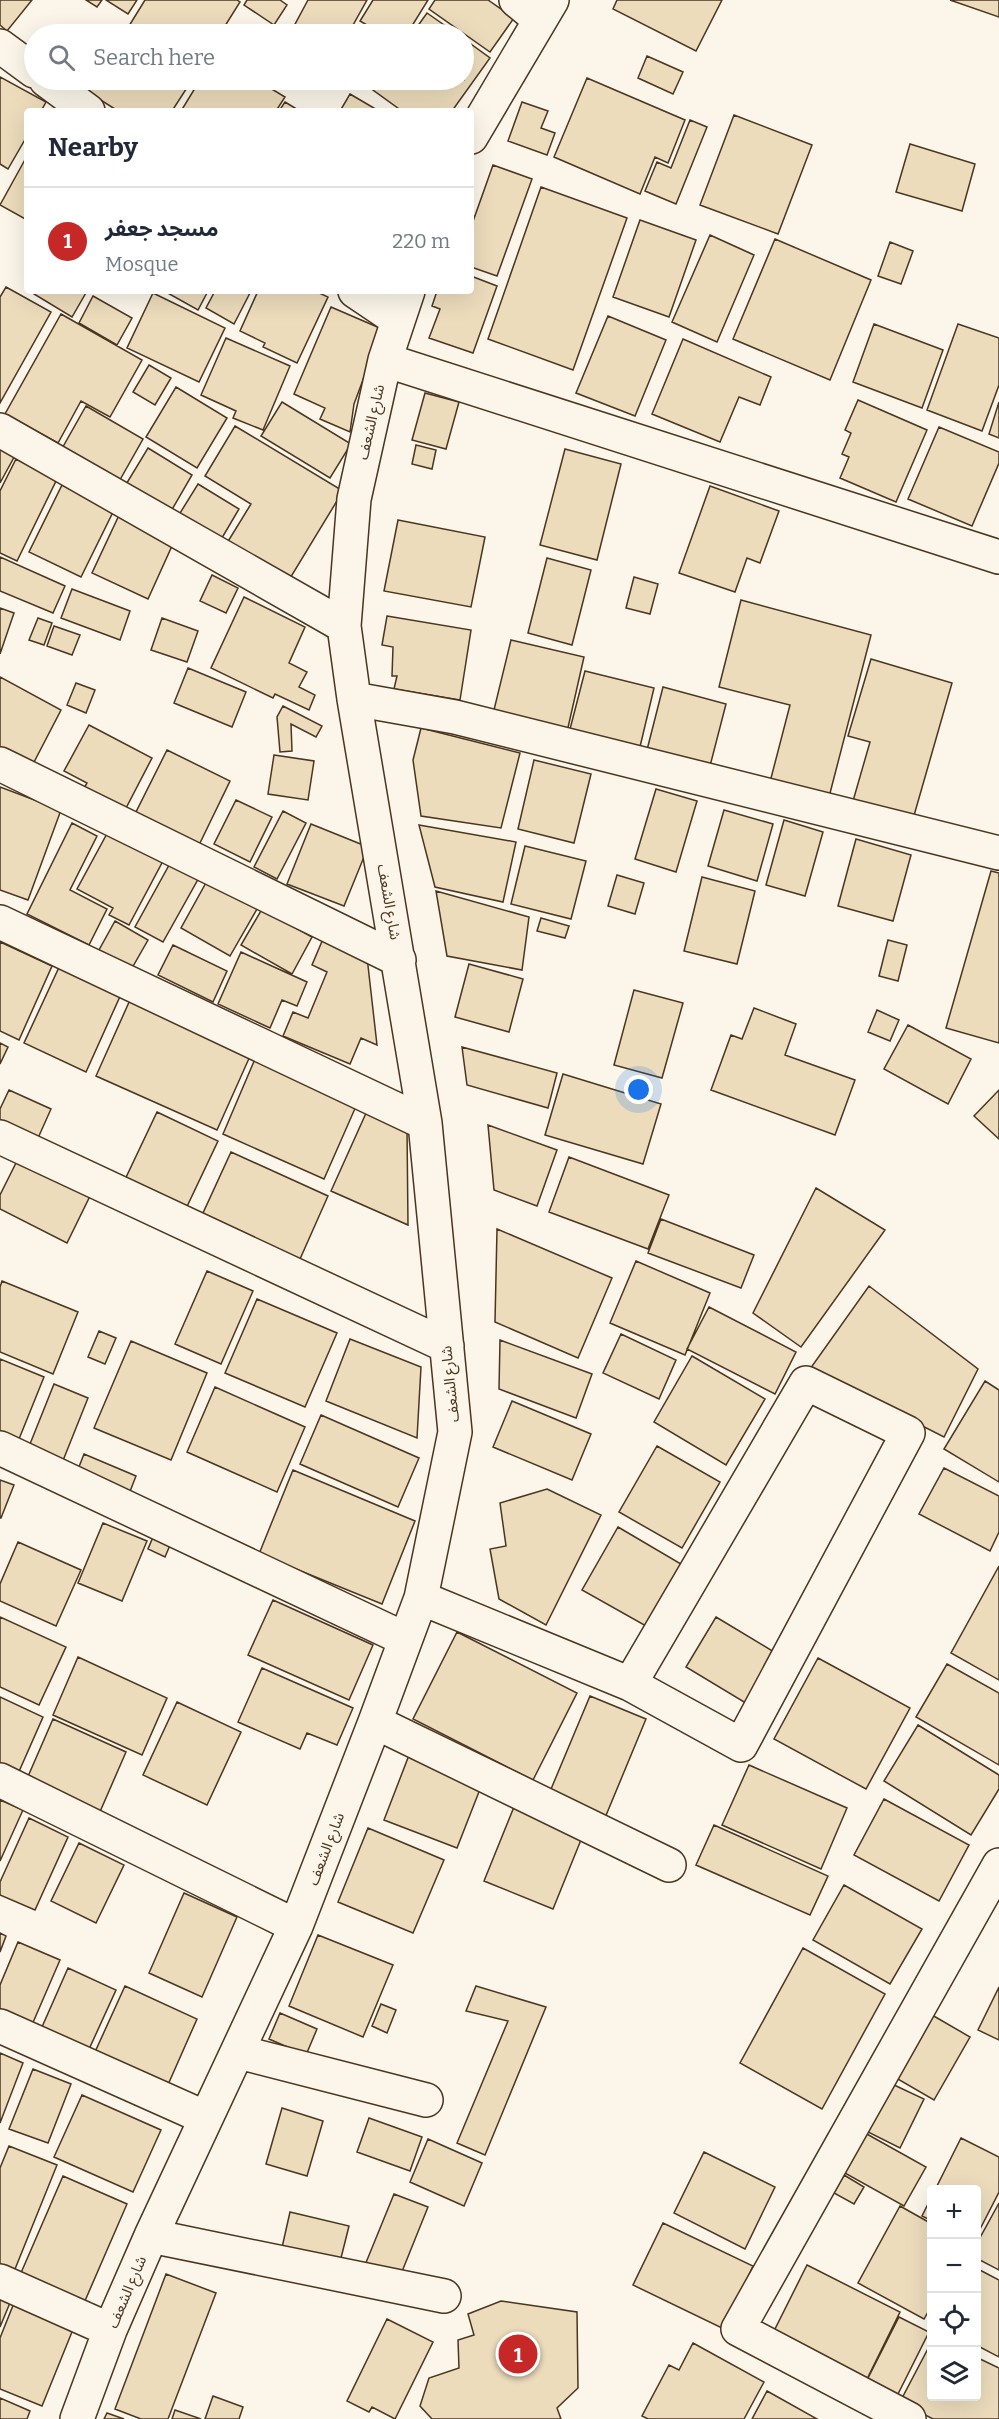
<!DOCTYPE html>
<meta charset="utf-8">
<style>
body{margin:0;font-family:Bitter,"Noto Sans Arabic",serif;background:#f2f2f3;color:#1f2937}
.controls{position:absolute;right:18px;bottom:18px;display:grid;overflow:hidden;border-radius:6px;box-shadow:0 6px 24px #0002}
.controls button{width:54px;height:54px;display:grid;place-items:center;padding:0;border:0;border-bottom:2px solid #e0e1e3;background:#fff;color:#1f2937;font:30px sans-serif}
.you{position:absolute;left:639px;top:1090px;width:21px;height:21px;margin:-15px;border:4px solid #fff;border-radius:50%;background:#1a73e8;box-shadow:0 0 0 9px #1a73e833}
.badge{display:grid;place-items:center;width:39px;height:39px;border-radius:50%;background:#c62828;color:#fff;font-size:20px;font-weight:700}
.pin{position:absolute;translate:-50% -50%;border:3px solid #fff;box-shadow:0 2px 6px #0006}
.list{margin:0;padding:0;list-style:none}
h2{display:flex;justify-content:space-between;align-items:center;height:78px;margin:0;padding:0 24px;font-size:26px}
h2 small{font-size:20px;font-weight:400;color:#747a83}
.list li{display:grid;grid-template-columns:39px 1fr auto;gap:18px;align-items:center;box-sizing:border-box;height:108px;padding:0 24px;border-top:2px solid #e0e1e3}
.list b{display:block;font-size:22px;white-space:nowrap}
.list p{margin:0;font-size:20px;white-space:nowrap;color:#747a83}
.list em{font-size:20px;font-style:normal;color:#747a83}
.icon{flex:none;width:33px;height:33px;fill:none;stroke:currentColor;stroke-width:2;stroke-linecap:round;stroke-linejoin:round}
.map{position:relative;flex:none;width:999px;height:2419px;overflow:hidden}
.search{position:absolute;background:#fff;box-shadow:0 6px 24px #0002;left:24px;top:24px;width:450px;height:66px;display:flex;align-items:center;gap:15px;box-sizing:border-box;padding:0 21px;border-radius:33px;color:#747a83;font-size:22px}
.panel{position:absolute;background:#fff;box-shadow:0 6px 24px #0002;left:24px;top:108px;width:450px;height:186px;border-radius:6px}
.map>svg:first-child{display:block}
.building{fill:#ecdcbc;stroke:#4a3520;stroke-width:1.5}
.lines{fill:none;stroke-linecap:round;stroke-linejoin:round}
.minor-casing{stroke:#4a3520;stroke-width:36}
.minor{stroke:#fbf6e9;stroke-width:33}
.labels{text-anchor:middle;dominant-baseline:central;stroke-width:4.5;stroke-linejoin:round;paint-order:stroke}
.street-label{font-size:15px;fill:#4a3520;stroke:#fbf6e9}
</style>
<div class="map">
<svg width="999" height="2419" viewBox="0 0 999 2419">
<rect width="100%" height="100%" fill="#fbf6e9"/>
<path class="building" d="M0 0H32L7 31 0 25Z
M86 0H102L97 7Z
M106 0H137L128 14Z
M145 0H237L240 2 220 34H124Z
M247 0H280L287 5 274 25 244 5Z
M308 0H367L348 34H304L293 28Z
M373 0H428L407 34H382L360 21Z
M435 0H488L514 18 490 52 429 9Z
M617 0H722L696 51 613 9Z
M950 0H999V17Z
M427 13 457 34H412Z
M464 39 490 58 452 111H402L373 90 380 80H464Z
M647 56 683 72 673 94 638 78Z
M0 77 46 102 41 111H27V136L8 169 0 164Z
M587 78 685 120 668 163 655 157 640 194 554 157Z
M96 80H192L172 111H118L88 92Z
M200 80H257L285 97 276 111H181Z
M350 94 379 111H340Z
M285 102 300 111H279Z
M522 102 548 111 541 128 555 133 547 155 508 141Z
M734 115 812 145 778 234 700 205Z
M690 120 707 127 676 204 645 191 657 162 671 168Z
M910 144 975 164 962 211 896 192Z
M27 156V220L0 205Z
M493 165 532 179 497 276 471 267V227Z
M541 187 627 218 573 370 488 339Z
M640 220 696 240 669 317 613 297Z
M710 235 754 255 717 342 672 322Z
M775 239 871 280 830 380 733 339Z
M890 242 913 251 901 284 878 276Z
M471 276 497 286 473 353 429 338 440 309 432 306 437 291H471Z
M6 287 51 312 0 403V297Z
M36 291H87L72 317 34 294Z
M164 291H208L198 310Z
M215 291H251L234 324 206 308Z
M258 291H315L328 297 297 363 263 347 265 343 240 331Z
M153 293 225 328 199 382 127 348Z
M93 296 132 318 117 345 79 323Z
M331 307 382 329 354 404 350 432 320 419 325 408 294 394Z
M61 314 142 360 110 417 81 401 58 443 5 414Z
M608 316 666 340 635 416 576 393Z
M874 324 943 350 922 408 853 382Z
M958 324 999 338V385L982 431 927 410Z
M226 338 290 366 263 430 233 418 236 411 201 395Z
M683 339 771 377 760 405 739 397 720 442 652 414Z
M149 365 171 378 155 405 133 392Z
M176 387 227 418 197 468 146 437Z
M425 393 459 402 446 449 412 440Z
M858 400 927 430 896 502 840 478 849 457 842 454 851 433 845 430Z
M282 402 351 444 330 478 261 436Z
M999 402V438L989 434Z
M86 406 143 439 117 485 60 452Z
M235 426 343 491 289 580 227 543 251 504 205 476Z
M939 427 999 452V463L972 526 908 499Z
M0 440 18 450 0 483Z
M416 445 436 450 432 469 412 464Z
M148 448 192 475 170 513 125 486Z
M565 449 621 464 597 560 540 545Z
M16 459 57 479 17 561 0 553V491Z
M198 484 239 509 219 543 177 518Z
M62 485 114 510 81 577 29 552Z
M710 486 779 511 760 563 747 558 735 592 679 573Z
M121 511 176 537 148 599 92 573Z
M398 520 485 537 471 607 384 591Z
M0 557 65 586 53 613 0 591Z
M547 558 591 570 572 645 528 633Z
M212 575 238 588 226 613 200 601Z
M634 577 658 584 650 614 626 608Z
M72 589 130 611 120 640 61 618Z
M244 597 305 627 289 663 307 672 299 687 315 695 309 710 275 694 273 698 211 668Z
M741 600 871 635 829 797 770 782 790 705 719 687Z
M0 608 14 613 0 654Z
M387 616 471 630 460 700 394 689 397 676H392L393 647 382 645Z
M38 618 52 623 44 645 29 640Z
M162 618 198 631 187 662 151 650Z
M54 626 80 635 72 655 47 646Z
M511 640 584 657 567 732 493 714Z
M871 659 952 683 913 819 853 801 870 742 848 736Z
M188 668 246 692 232 727 174 703Z
M585 671 654 688 639 751 569 733Z
M0 677 61 710 33 764 0 747Z
M76 683 95 690 86 713 67 705Z
M663 687 726 704 710 766 647 750Z
M283 706 322 726 316 737 291 724 292 751 280 752 277 717Z
M89 725 152 758 125 810 84 788 87 783 64 771Z
M421 728 520 753 501 828 421 816 413 760Z
M167 750 230 781 199 845 135 814Z
M274 755 314 761 308 800 268 794Z
M534 760 591 774 574 843 518 829Z
M0 787 61 810 28 900 0 890Z
M656 789 697 801 676 872 635 859Z
M236 800 272 817 250 862 214 844Z
M724 810 773 824 757 881 708 866Z
M283 811 306 823 277 879 254 867Z
M784 820 823 832 805 896 766 885Z
M72 823 97 836 70 890 107 909 89 945 27 914Z
M311 824 368 847 344 906 287 884Z
M419 825 516 842 503 902 435 887Z
M109 830 164 859 129 925 109 915 113 908 77 889Z
M856 839 911 855 893 921 838 906Z
M525 846 586 861 571 919 511 904Z
M173 858 201 874 163 942 135 927Z
M991 871 999 873V1043L946 1028Z
M617 875 644 883 635 914 608 906Z
M702 877 755 891 737 964 684 951Z
M207 881 257 909 230 956 181 928Z
M436 891 529 917 522 970 447 956Z
M262 909 312 937 292 974 241 945Z
M541 918 569 926 565 938 537 931Z
M115 921 148 940 132 968 99 950Z
M323 939 367 957 377 1045 361 1038 350 1064 283 1036 293 1012 308 1018 327 972 312 965Z
M888 940 907 945 898 981 879 976Z
M0 942 52 966 19 1040 0 1031Z
M173 945 227 971 213 1002 158 975Z
M241 952 307 982 297 1006 282 1000 270 1028 218 1004Z
M61 963 122 992 86 1072 24 1043Z
M469 964 523 979 509 1032 455 1017Z
M634 990 683 1003 662 1078 614 1065Z
M130 1000 251 1054 217 1130 96 1076Z
M754 1008 796 1024 785 1055 855 1080 835 1135 711 1090 731 1035 742 1039Z
M877 1010 899 1020 890 1041 868 1032Z
M908 1025 971 1059 948 1104 884 1069Z
M0 1043 8 1047 0 1064Z
M462 1047 557 1073 548 1108 467 1085Z
M255 1059 357 1104 324 1179 223 1134Z
M563 1074 661 1104 643 1164 545 1135Z
M9 1090 51 1109 34 1147 0 1131V1109Z
M999 1090V1139L974 1116Z
M367 1111 407 1129 408 1225 331 1191Z
M157 1112 218 1141 182 1217 121 1188Z
M488 1125 557 1150 537 1206 494 1190Z
M231 1152 328 1196 296 1268 198 1224Z
M569 1157 669 1195 648 1249 549 1212Z
M18 1159 91 1194 67 1243 0 1209V1195Z
M816 1188 885 1230 801 1347 753 1313Z
M661 1219 754 1255 741 1288 648 1253Z
M497 1229 612 1278 578 1358 495 1322Z
M636 1261 710 1293 685 1355 610 1323Z
M207 1271 253 1291 221 1364 175 1344Z
M2 1281 78 1312 53 1374 0 1352V1287Z
M869 1286 978 1369 944 1437 810 1369Z
M257 1299 337 1333 305 1407 225 1373Z
M709 1307 796 1352 775 1394 687 1349Z
M99 1331 116 1338 105 1364 88 1357Z
M621 1334 676 1360 659 1399 603 1373Z
M350 1339 421 1367 417 1438 326 1401Z
M500 1340 592 1374 576 1418 499 1389Z
M131 1341 207 1373 171 1460 94 1428Z
M692 1356 765 1399 726 1465 654 1422Z
M0 1359 44 1377 19 1439 0 1431Z
M985 1381 999 1390V1482L944 1449Z
M54 1384 88 1398 62 1463 28 1449Z
M215 1387 305 1427 277 1492 187 1452Z
M512 1401 591 1434 572 1480 493 1447Z
M321 1415 419 1458 398 1507 300 1464Z
M657 1446 720 1482 682 1548 619 1512Z
M84 1454 136 1476 129 1494 77 1472Z
M944 1468 999 1496V1532L990 1551 919 1514Z
M293 1470 415 1521 382 1604 259 1554Z
M0 1480 14 1485 1 1518H0Z
M547 1489 601 1515 546 1625 499 1599 490 1549 506 1546 500 1503Z
M103 1523 147 1541 122 1601 78 1583Z
M618 1527 681 1564 646 1626 582 1590Z
M156 1530 173 1538 165 1557 148 1549Z
M18 1542 81 1570 56 1626 0 1601V1584Z
M999 1566V1680L951 1653Z
M273 1600 373 1645 349 1700 248 1655Z
M0 1617 66 1647 39 1705 0 1687Z
M716 1617 779 1655 749 1705 686 1667Z
M457 1632 577 1693 533 1780 413 1719Z
M78 1657 167 1698 142 1755 53 1715Z
M818 1658 910 1708 866 1789 774 1739Z
M947 1664 999 1693V1765L916 1717Z
M262 1668 353 1708 337 1745 307 1733 300 1749 238 1722Z
M590 1696 646 1719 602 1825 546 1801Z
M0 1697 43 1717 17 1776 0 1768Z
M177 1702 241 1732 207 1805 143 1775Z
M53 1719 126 1752 99 1814 26 1781Z
M918 1725 999 1775V1789L971 1835 884 1781Z
M411 1750 484 1779 457 1848 384 1820Z
M749 1765 847 1808 821 1869 722 1825Z
M884 1799 969 1845 939 1901 854 1855Z
M0 1800 23 1810 0 1861Z
M516 1802 585 1830 553 1909 484 1881Z
M29 1818 68 1837 35 1910 0 1895V1882Z
M714 1825 828 1876 810 1915 696 1865Z
M368 1828 444 1860 413 1933 338 1902Z
M79 1843 124 1865 96 1923 51 1901Z
M844 1885 922 1929 890 1984 813 1940Z
M184 1893 237 1917 202 1997 149 1973Z
M0 1933 6 1936 0 1952Z
M318 1935 393 1965 363 2037 289 2006Z
M18 1942 60 1960 28 2034 0 2021V1985Z
M803 1948 885 1994 822 2109 740 2063Z
M68 1968 116 1990 85 2058 38 2036Z
M125 1986 197 2019 163 2096 90 2063Z
M476 1986 546 2007 485 2155 457 2143 508 2021 466 2011Z
M999 1987V2040L978 2030Z
M381 2004 396 2010 387 2033 372 2026Z
M280 2013 317 2029 306 2055 269 2039Z
M932 2015 970 2037 934 2100 896 2078Z
M0 2053 23 2063 0 2123Z
M33 2069 71 2084 48 2143 9 2129Z
M892 2084 924 2099 900 2148 868 2132Z
M82 2095 161 2130 133 2192 54 2157Z
M282 2108 323 2121 307 2176 266 2164Z
M369 2118 422 2137 410 2171 357 2152Z
M865 2133 926 2167 904 2206 843 2172Z
M961 2138 999 2157V2192L976 2237V2190H935Z
M428 2139 482 2163 464 2206 410 2182Z
M9 2146 57 2165 13 2274 0 2269V2168Z
M704 2152 775 2187 745 2249 674 2213Z
M844 2175 864 2187 854 2204 834 2193Z
M63 2176 127 2204 81 2310 17 2282Z
M394 2194 428 2207 399 2279 365 2265Z
M932 2196V2221L922 2216Z
M999 2203V2270L976 2258V2245Z
M900 2206 932 2224V2305L924 2319 858 2283Z
M290 2212 349 2226 339 2266 281 2252Z
M663 2223 753 2266 724 2329 633 2285Z
M807 2265 900 2312 866 2381 772 2335Z
M976 2268 999 2280V2357L976 2345Z
M166 2274 216 2293 168 2419H141L115 2409Z
M0 2293 12 2298 0 2327Z
M16 2298 76 2322 42 2406 0 2389V2338Z
M501 2301 577 2312 578 2388 557 2408 561 2419H432L420 2406 429 2378 459 2368 458 2340 474 2335 468 2314Z
M899 2317 929 2332 895 2400 865 2384Z
M387 2319 433 2342 395 2419 372 2407 369 2412 347 2401Z
M932 2341V2396H976V2357L999 2368V2419H933L900 2402Z
M693 2343 764 2382 744 2419H648L642 2416 669 2365 679 2370Z
M767 2391 817 2419H752Z
M213 2396 243 2407 239 2419H205Z
M0 2398 30 2411 27 2419H0Z
M175 2410 201 2419H172Z
M107 2413 124 2419H104Z"/>
<g class="lines">
<defs>
<path id="minor" d="M516 0 539 19
M0 46 34 71
M46 80 88 111
M471 137 552 0
M355 291 398 320
M385 360 999 557
M0 430 344 626
M354 699 455 717 999 853
M0 764 399 960
M0 922 425 1123
M0 1137 447 1346
M0 1448 405 1639
M421 1598 630 1684 741 1745 908 1433 806 1383 630 1684
M375 1722 669 1865
M0 1780 296 1926
M0 2026 206 2118
M239 2052 426 2100
M151 2236 444 2296
M0 2281 110 2330
M77 2419 110 2330 151 2236 296 1926 375 1722 421 1598 455 1432 425 1123 354 699 344 626 354 499 385 360 408 291
M909 2419 738 2329 999 1865"/>
</defs>
<use href="#minor" class="minor-casing"/>
<use href="#minor" class="minor"/>
</g>
<g class="labels">
<g class="street-label">
<text transform="translate(371 422) rotate(-77)">شارع الشعف</text>
<text transform="translate(389 902) rotate(80)">شارع الشعف</text>
<text transform="translate(450 1384) rotate(-96)">شارع الشعف</text>
<text transform="translate(326 1849) rotate(-69)">شارع الشعف</text>
<text transform="translate(127 2292) rotate(-67)">شارع الشعف</text>
</g>
</g>
</svg>
<div class="controls">
<button>+</button>
<button>−</button>
<button><svg class="icon" aria-label="locate" viewBox="0 0 24 24"><circle cx="12" cy="12" r="6"/><path d="M12 2v4M12 18v4M2 12h4M18 12h4"/></svg></button>
<button><svg class="icon" aria-label="layers" viewBox="0 0 24 24"><path d="M12 4l9 5-9 5-9-5zM3 14l9 5 9-5"/></svg></button>
</div>
<div class="you"></div>
<div class="pin badge" style="left:518px;top:2354px">1</div>
<div class="search"><svg class="icon" aria-label="search" viewBox="0 0 24 24"><circle cx="10" cy="10" r="6"/><path d="M15 15l6 6"/></svg>Search here</div>
<section class="panel">
<h2>Nearby<small></small></h2>
<ul class="list">
<li><span class="badge">1</span><div><b>مسجد جعفر</b><p>Mosque</p></div><em>220 m</em></li>
</ul>
</section>
</div>
